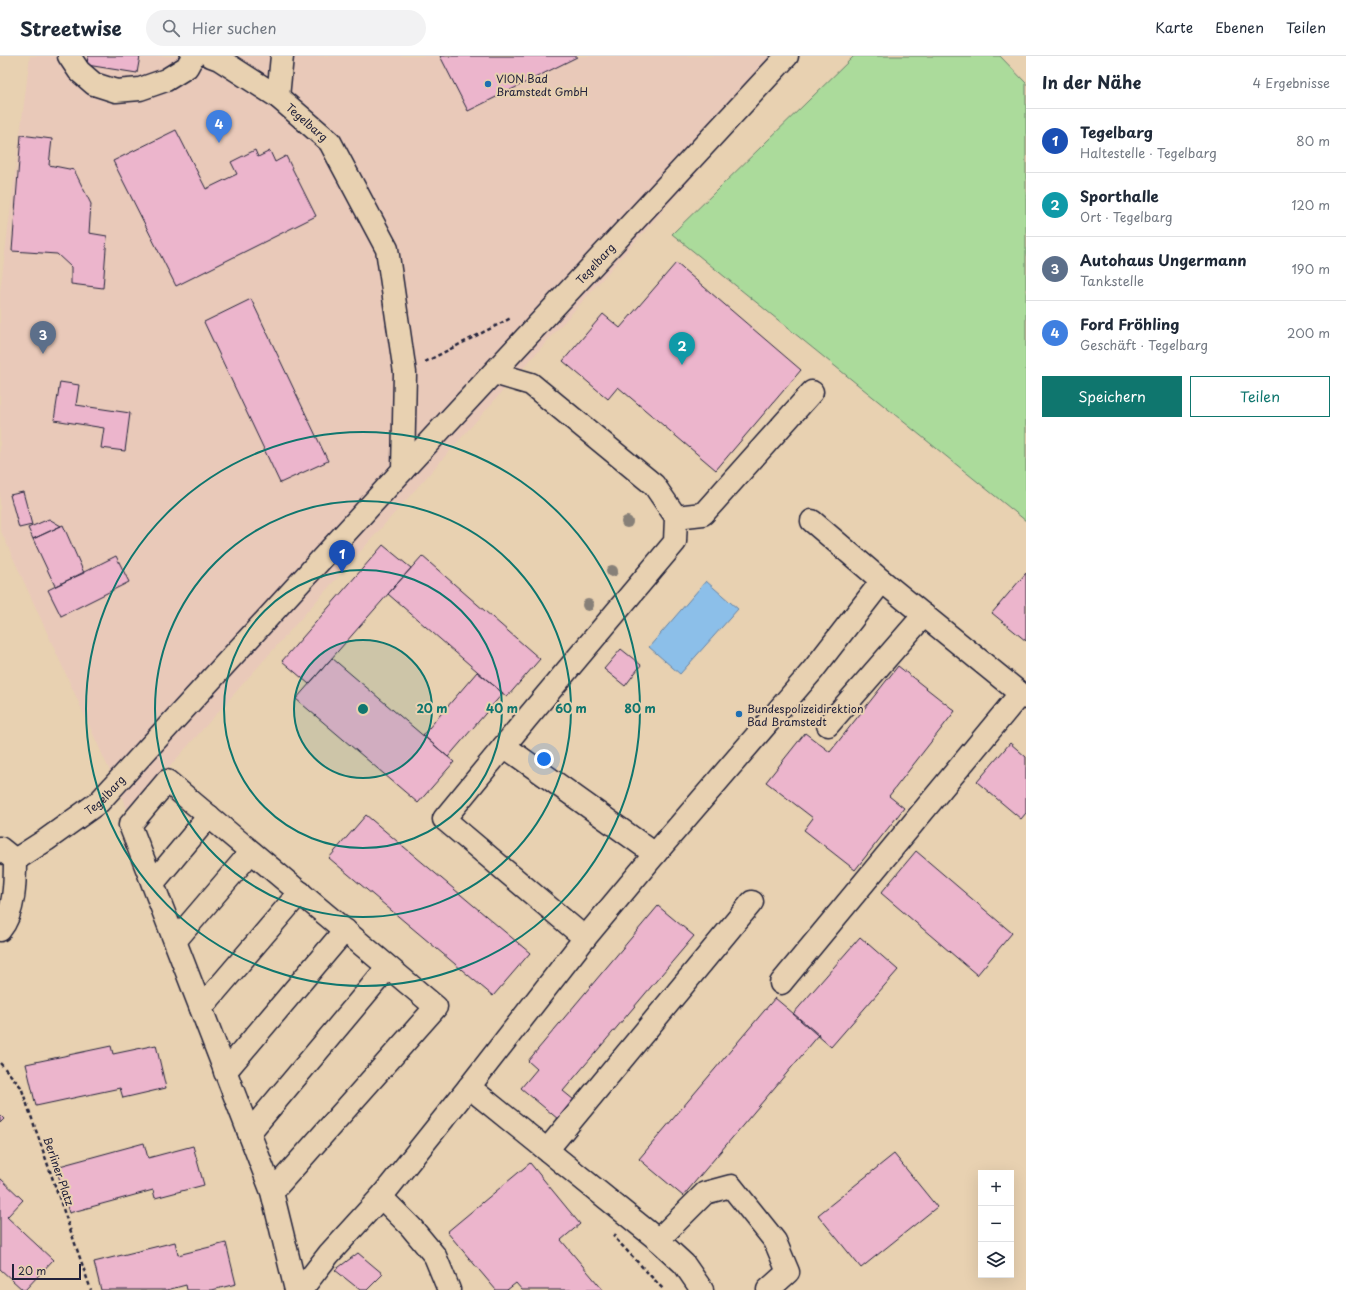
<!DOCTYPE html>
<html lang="de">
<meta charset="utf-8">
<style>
body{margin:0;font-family:"Playpen Sans",sans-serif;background:#f2f2f3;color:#1f2937}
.controls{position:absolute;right:12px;bottom:12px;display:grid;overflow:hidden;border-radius:0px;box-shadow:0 4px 16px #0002}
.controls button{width:36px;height:36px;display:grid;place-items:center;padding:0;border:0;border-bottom:1px solid #e0e1e3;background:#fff;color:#1f2937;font:20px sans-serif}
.scale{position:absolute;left:12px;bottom:10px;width:69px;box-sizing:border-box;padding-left:4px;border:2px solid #22223b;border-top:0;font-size:11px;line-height:14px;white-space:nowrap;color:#22223b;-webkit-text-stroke:3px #e8d1b1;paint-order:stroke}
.you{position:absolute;left:544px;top:703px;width:14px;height:14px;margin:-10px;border:3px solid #fff;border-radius:50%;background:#1a73e8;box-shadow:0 0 0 6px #1a73e833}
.badge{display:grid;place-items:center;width:26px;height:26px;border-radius:50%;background:#0f766e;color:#fff;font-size:13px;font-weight:700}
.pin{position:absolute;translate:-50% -33px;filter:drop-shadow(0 1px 2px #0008)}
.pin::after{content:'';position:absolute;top:21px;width:14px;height:12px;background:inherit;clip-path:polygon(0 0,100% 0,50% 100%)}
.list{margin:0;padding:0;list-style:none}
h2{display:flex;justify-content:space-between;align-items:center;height:52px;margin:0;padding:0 16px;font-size:17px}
h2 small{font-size:13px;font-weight:400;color:#747a83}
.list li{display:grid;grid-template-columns:26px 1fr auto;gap:12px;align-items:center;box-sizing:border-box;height:64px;padding:0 16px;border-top:1px solid #e0e1e3}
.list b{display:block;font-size:15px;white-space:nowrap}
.list p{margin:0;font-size:13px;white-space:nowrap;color:#747a83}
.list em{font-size:13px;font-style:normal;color:#747a83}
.actions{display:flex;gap:8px;padding:12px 16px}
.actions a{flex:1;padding:9px 0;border:1px solid #0f766e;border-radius:0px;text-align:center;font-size:14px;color:#0f766e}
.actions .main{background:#0f766e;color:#fff}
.icon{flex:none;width:22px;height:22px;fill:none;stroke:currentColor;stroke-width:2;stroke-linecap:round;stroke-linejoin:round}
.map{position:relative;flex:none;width:1026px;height:1234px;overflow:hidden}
header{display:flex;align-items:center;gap:24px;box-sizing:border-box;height:56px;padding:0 20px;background:#fff;border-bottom:1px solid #e0e1e3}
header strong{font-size:19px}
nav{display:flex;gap:22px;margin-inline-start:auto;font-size:14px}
.search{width:280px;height:36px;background:#f2f2f3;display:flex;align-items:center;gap:10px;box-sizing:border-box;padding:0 14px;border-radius:22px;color:#747a83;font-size:15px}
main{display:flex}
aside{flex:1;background:#fff}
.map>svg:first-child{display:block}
.built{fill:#e9c9b9}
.green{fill:#abdb9b;stroke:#667e6b}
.water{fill:#8cbfe9;stroke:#6280a3}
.building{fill:#ecb5cc;stroke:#22223b}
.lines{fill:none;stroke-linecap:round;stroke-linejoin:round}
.minor-casing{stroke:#22223b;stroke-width:25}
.path{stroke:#22223b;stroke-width:2.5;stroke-dasharray:4 3;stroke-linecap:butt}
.minor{stroke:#e8d1b1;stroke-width:22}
.tree{fill:#878078}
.ring{fill:none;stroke:#0f766e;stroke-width:2}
.poi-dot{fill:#1f6fb2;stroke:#e8d1b1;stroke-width:1.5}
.labels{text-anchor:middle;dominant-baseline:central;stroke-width:4;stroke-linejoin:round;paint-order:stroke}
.poi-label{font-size:11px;fill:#22223b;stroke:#e8d1b1;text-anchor:start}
.street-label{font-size:11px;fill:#22223b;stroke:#e8d1b1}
.centre{fill:#0f766e;stroke:#e8d1b1;stroke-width:2}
.ring-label{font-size:12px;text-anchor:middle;font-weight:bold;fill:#0f766e;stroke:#e8d1b1;stroke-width:4;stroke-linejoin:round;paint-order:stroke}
</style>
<header>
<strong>Streetwise</strong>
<div class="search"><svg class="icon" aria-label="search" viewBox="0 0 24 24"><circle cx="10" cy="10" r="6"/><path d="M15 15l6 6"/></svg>Hier suchen</div>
<nav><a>Karte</a><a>Ebenen</a><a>Teilen</a></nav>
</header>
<main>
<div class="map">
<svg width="1026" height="1234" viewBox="0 0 1026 1234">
<rect width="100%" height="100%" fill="#e8d1b1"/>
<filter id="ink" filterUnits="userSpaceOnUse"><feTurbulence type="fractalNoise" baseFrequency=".025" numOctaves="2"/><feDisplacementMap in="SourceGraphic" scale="8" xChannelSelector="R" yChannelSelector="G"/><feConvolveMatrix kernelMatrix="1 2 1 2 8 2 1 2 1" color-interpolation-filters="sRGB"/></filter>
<g filter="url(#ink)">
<path class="built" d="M30 0H800L179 700 128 755 0 473V236Z"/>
<path class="green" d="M854 0H1000L1026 27V465L672 178Z"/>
<path class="water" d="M706 525 738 553 680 618 649 591Z"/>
<path class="building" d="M88 0H140L137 17 87 9Z
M440 0H577V1L468 55Z
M176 74 206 133 237 118 231 106 255 94 258 101 270 95 275 106 286 100 316 160 176 230 113 105Z
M21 79 52 83 49 109 74 114 91 148 89 177 107 180 103 232 71 228V211L57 198 12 195Z
M676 207 801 314 716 414 618 331 608 343 563 305 603 258 620 272Z
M251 243 328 405 280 427 204 266Z
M60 326 79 329 76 349 130 357 125 395 101 392 104 372 54 364Z
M23 436 32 469 19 472 10 439Z
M49 463 61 470 33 483 28 472Z
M63 469 84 517 55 530 33 483Z
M383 489 411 512 309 628 282 605Z
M116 500 129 526 61 560 48 534Z
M422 500 540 603 507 641 388 538Z
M1026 517V585L992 557Z
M621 593 641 609 625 630 604 613Z
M332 602 454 706 418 747 296 643Z
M898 610 955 655 889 740 904 752 855 814 804 774 813 762 766 726 805 677 830 696Z
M477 616 503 637 448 701 423 679Z
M1010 687 1026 701V757L1021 763 977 726Z
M366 759 530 897 493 940 329 802Z
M916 795 1012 877 977 919 881 837Z
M658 850 694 880 563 1035 574 1044 558 1063 521 1032 537 1013 528 1005Z
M860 881 898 914 831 991 793 958Z
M775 942 819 979 683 1140 639 1103Z
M156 989 166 1032 123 1042 120 1032 36 1050 26 1008 111 990 113 998Z
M0 1059 4 1063 0 1067Z
M144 1087 148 1102 193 1090 204 1129 155 1142 153 1134 69 1157 56 1111Z
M894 1098 937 1151 861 1212 818 1159Z
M530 1107 580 1168 561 1184 603 1234H522L516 1227 507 1234H496L447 1176Z
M0 1122 23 1144 7 1161 53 1204 25 1234H23L0 1213Z
M175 1186 178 1199 226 1187 236 1228 212 1234H187L186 1229 167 1234H101L94 1206Z
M358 1197 383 1218 367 1234H360L335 1214Z"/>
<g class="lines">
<defs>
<g id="minor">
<path d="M69 0 79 15 94 28 116 35 140 33 166 24 187 11 193 0"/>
<path d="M278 41 282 0"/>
<path d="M494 317 531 328 654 429 676 461 675 486 527 662 444 763 585 882"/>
<path id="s1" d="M403 414 787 0"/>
<path d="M676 461 703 458 812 336"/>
<path d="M882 525 1026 642"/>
<path d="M828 669 924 559"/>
<path d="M504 690 655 798"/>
<path d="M0 792 15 804"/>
<path id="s2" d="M15 804 46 784 99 746 403 414 405 317 387 193 330 86 278 41 219 3 211 0"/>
<path d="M153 827 209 760"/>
<path d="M0 874C15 856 15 826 15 804"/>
<path d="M175 885 251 796"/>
<path d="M781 927 1020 638"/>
<path d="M201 952 300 836"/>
<path d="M225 1016 345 874"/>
<path d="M469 1031 658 1184 684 1208 702 1234"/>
<path d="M249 1077 388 911"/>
<path d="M547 1094 752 846"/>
<path d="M272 1136 436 951 167 725 130 769 272 1136 296 1234"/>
<path d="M381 1141 411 1171 435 1200 449 1234"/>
<path d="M658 1184 705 1137 731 1130 775 1185 788 1216 768 1234"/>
<path d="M301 1234 329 1198 381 1141 469 1031 585 882 655 798 813 614 882 525 812 465"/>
</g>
</defs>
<use href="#minor" class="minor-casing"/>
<path class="path" d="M425 306 511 262
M0 1007 21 1031 91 1234
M616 1178 614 1181 664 1234"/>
<use href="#minor" class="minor"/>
</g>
<g class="tree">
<circle cx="627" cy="466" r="6"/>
<circle cx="612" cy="515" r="6"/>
<circle cx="588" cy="549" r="6"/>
</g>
</g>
<circle cx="363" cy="653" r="69" fill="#0f766e" fill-opacity=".12"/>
<g class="ring">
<circle cx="363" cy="653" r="69"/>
<circle cx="363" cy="653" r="139"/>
<circle cx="363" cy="653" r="208"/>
<circle cx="363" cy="653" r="277"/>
</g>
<g class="poi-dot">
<circle cx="488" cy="28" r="4"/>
<circle cx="739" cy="658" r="4"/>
</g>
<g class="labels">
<g class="poi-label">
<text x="496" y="22">VION Bad<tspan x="496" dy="13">Bramstedt GmbH</tspan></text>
<text x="747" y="652">Bundespolizeidirektion<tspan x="747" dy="13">Bad Bramstedt</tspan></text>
</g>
<g class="street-label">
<text transform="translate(307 66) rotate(41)">Tegelbarg</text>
<text stroke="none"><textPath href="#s1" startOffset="282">Tegelbarg</textPath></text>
<text stroke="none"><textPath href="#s2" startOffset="111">Tegelbarg</textPath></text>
<text transform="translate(59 1115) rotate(71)">Berliner Platz</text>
</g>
</g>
<circle cx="363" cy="653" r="6" class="centre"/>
<g class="ring-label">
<text x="432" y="657">20 m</text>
<text x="502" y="657">40 m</text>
<text x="571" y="657">60 m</text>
<text x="640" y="657">80 m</text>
</g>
</svg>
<div class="controls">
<button>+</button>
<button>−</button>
<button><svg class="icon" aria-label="layers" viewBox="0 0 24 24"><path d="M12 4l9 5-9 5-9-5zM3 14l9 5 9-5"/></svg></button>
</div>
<div class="scale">20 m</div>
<div class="you"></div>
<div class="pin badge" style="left:342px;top:517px;background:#1a4fb4">1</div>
<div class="pin badge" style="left:682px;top:309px;background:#0f9aa8">2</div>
<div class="pin badge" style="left:43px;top:298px;background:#5c6f8a">3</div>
<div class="pin badge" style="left:219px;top:87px;background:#3f7fe0">4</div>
</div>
<aside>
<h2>In der Nähe<small>4 Ergebnisse</small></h2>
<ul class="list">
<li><span class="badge" style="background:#1a4fb4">1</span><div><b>Tegelbarg</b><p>Haltestelle · Tegelbarg</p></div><em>80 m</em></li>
<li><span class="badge" style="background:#0f9aa8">2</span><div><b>Sporthalle</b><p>Ort · Tegelbarg</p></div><em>120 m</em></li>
<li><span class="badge" style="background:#5c6f8a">3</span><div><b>Autohaus Ungermann</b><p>Tankstelle</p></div><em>190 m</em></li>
<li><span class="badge" style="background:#3f7fe0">4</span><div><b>Ford Fröhling</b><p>Geschäft · Tegelbarg</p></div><em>200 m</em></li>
</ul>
<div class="actions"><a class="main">Speichern</a><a>Teilen</a></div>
</aside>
</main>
